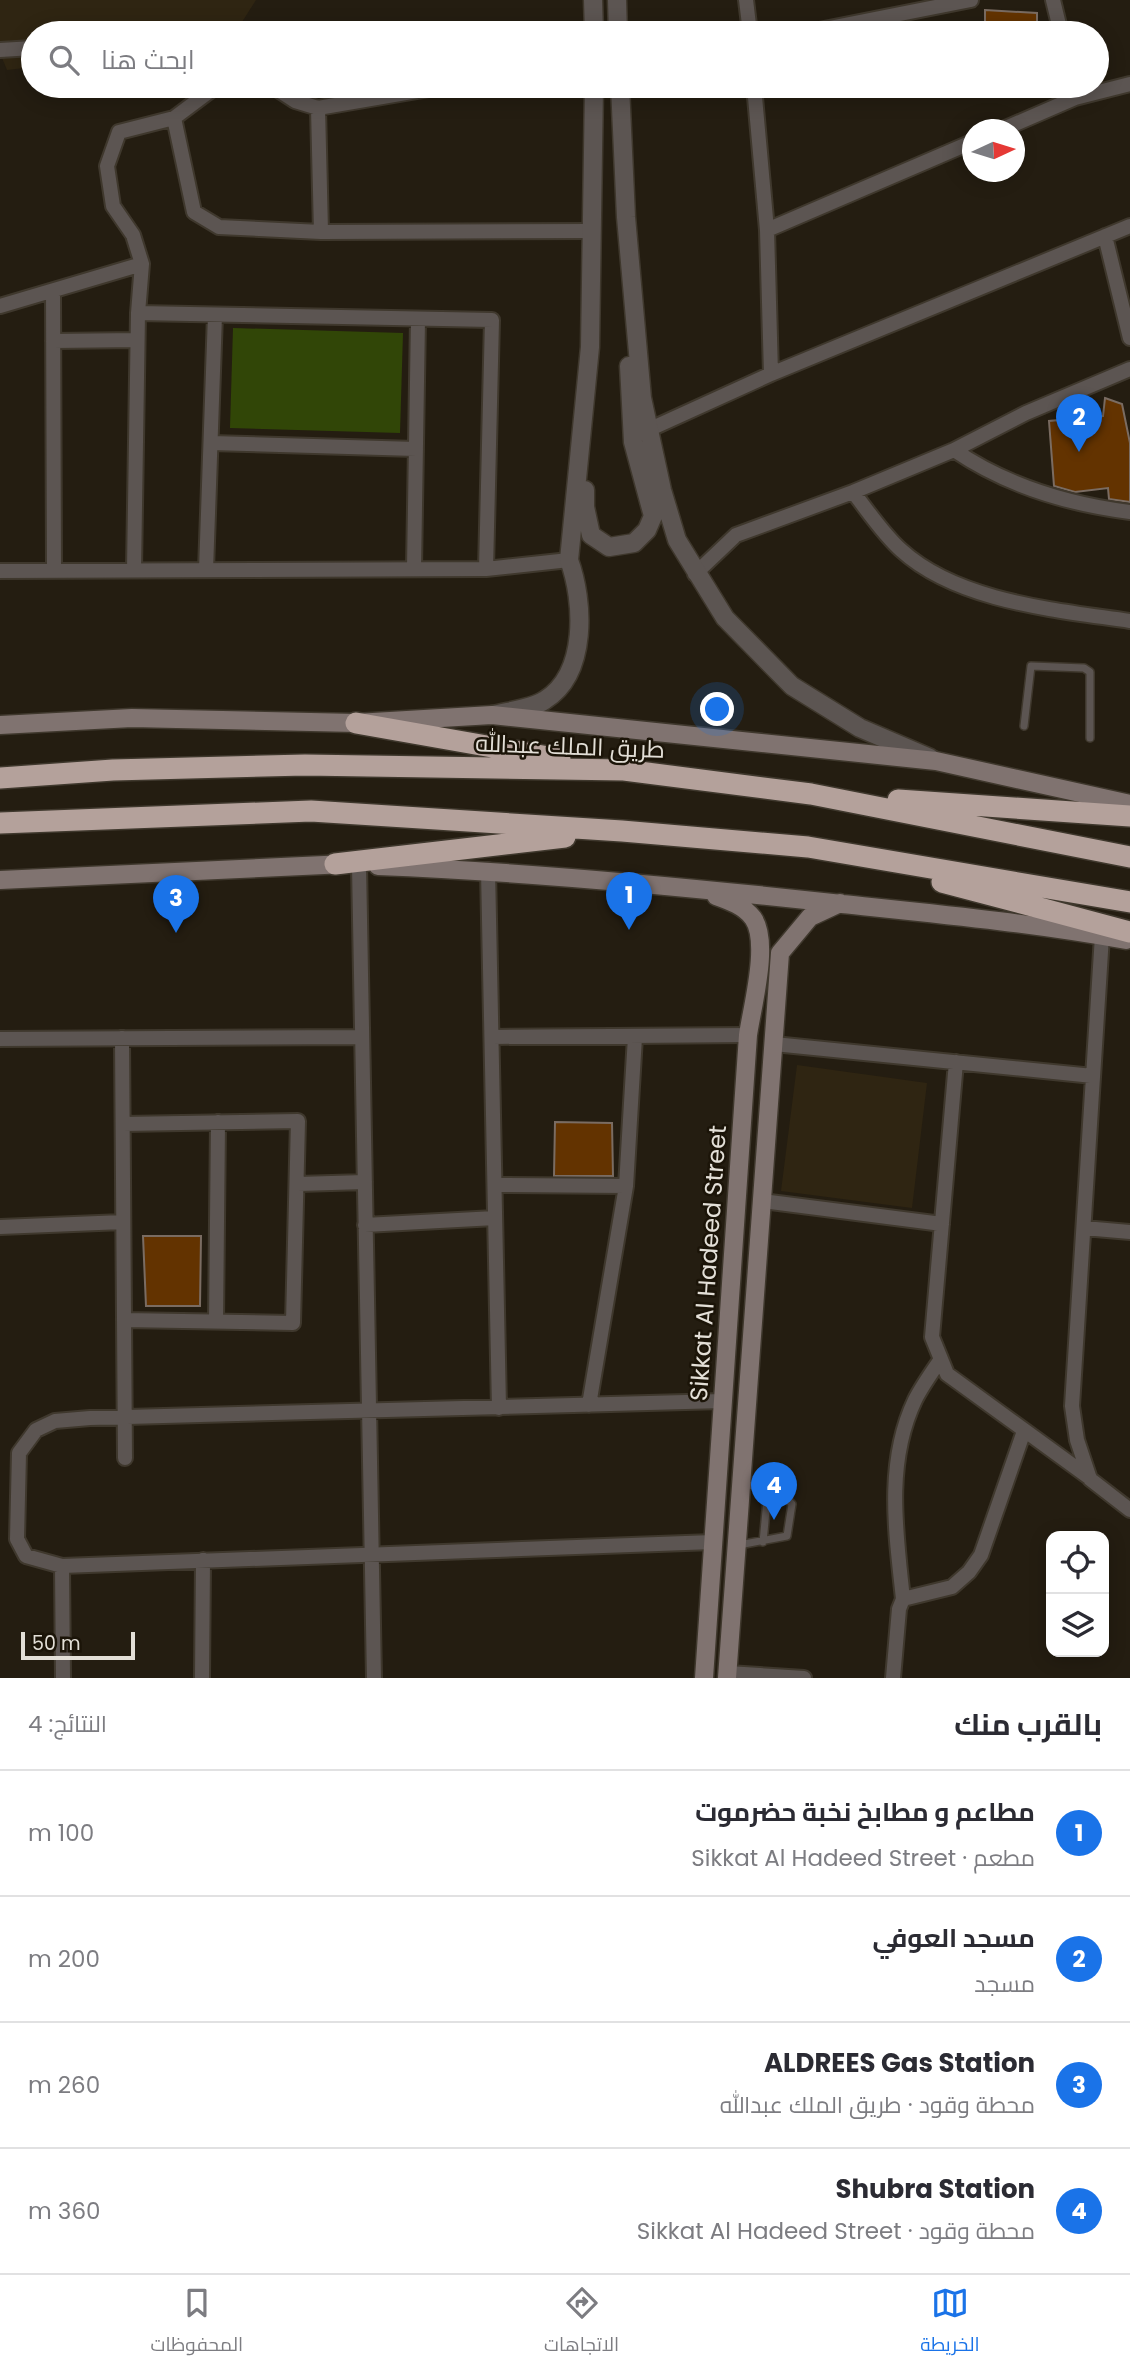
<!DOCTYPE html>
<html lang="ar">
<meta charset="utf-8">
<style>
body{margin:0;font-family:Poppins,Cairo,sans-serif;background:#f7f7f7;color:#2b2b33;direction:rtl}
.controls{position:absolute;right:21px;bottom:21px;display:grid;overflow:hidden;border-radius:14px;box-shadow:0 4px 18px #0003}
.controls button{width:63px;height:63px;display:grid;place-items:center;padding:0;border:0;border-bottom:2px solid #e1e1e2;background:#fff;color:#2b2b33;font:35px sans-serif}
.compass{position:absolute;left:962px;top:119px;width:63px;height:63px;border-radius:50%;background:#fff;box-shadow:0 4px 18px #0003;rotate:86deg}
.scale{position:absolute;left:21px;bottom:18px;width:114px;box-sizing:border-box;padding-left:7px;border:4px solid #e3dfd7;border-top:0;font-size:19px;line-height:24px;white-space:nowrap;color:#e3dfd7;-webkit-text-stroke:5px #1b1408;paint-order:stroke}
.you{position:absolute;left:718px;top:710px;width:24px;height:24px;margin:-18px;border:5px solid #fff;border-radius:50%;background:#1a73e8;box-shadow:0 0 0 10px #1a73e833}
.badge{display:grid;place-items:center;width:46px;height:46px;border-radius:50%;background:#1a73e8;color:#fff;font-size:23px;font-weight:700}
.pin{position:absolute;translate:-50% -58px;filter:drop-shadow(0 2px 4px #0008)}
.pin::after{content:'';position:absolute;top:37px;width:24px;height:21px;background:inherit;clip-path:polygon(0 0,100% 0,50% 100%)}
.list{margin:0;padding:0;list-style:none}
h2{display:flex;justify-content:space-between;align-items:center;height:91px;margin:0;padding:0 28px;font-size:30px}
h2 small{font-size:23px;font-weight:400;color:#7c7c81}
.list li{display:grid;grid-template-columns:46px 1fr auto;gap:21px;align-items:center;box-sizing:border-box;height:126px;padding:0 28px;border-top:2px solid #e1e1e2}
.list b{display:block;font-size:26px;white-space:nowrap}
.list p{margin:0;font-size:23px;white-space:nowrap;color:#7c7c81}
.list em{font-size:23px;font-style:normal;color:#7c7c81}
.icon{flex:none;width:38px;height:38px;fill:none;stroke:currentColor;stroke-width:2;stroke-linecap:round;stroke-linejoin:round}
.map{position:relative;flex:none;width:1130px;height:1678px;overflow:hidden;direction:ltr}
.search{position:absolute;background:#fff;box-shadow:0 4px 18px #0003;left:21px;right:21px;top:21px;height:77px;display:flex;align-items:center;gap:18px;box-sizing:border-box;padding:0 24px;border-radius:38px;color:#7c7c81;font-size:26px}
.sheet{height:595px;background:#fff}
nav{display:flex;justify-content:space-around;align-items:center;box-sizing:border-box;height:98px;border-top:2px solid #e1e1e2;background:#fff;font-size:19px;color:#7c7c81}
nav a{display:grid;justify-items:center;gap:4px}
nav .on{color:#1a73e8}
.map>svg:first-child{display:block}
.built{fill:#2f2512}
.green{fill:#314607}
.building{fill:#633300;stroke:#7a6c62;stroke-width:2}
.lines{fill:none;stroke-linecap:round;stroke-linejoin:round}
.service-casing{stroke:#3f382d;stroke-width:10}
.minor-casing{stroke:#3f382d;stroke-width:18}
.tertiary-casing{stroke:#3f382d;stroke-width:21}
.secondary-casing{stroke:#3f382d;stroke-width:21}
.motorway-casing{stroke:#3f382d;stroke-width:24}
.service{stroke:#5c5552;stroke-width:7}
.minor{stroke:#5c5552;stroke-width:14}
.tertiary{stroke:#5c5552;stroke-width:18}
.secondary{stroke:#807370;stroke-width:18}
.motorway{stroke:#b4a19b;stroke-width:21}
.labels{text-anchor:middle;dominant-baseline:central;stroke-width:5;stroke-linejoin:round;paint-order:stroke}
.street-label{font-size:24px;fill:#e3dfd7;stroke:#1b1408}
</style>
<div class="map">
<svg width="1130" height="1678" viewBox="0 0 1130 1678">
<rect width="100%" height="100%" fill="#241d11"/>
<path class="built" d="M0 0H256L235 33H33V67L7 70 0 53Z
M797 1065 927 1083 912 1208 781 1191Z"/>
<path class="green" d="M233 328 403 333 400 433 230 428Z"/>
<path class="building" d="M985 10 1037 13V33H985Z
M1105 398 1122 404 1130 443V502L1109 499 1108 488 1075 492 1054 486 1049 421 1103 416Z
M555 1122 612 1123 613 1176H554Z
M143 1236H201L200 1306H146Z"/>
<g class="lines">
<defs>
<path id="service" d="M1024 726 1031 666 1084 668 1090 672V738
M763 1542 768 1490
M739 1545 787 1536 792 1504 782 1494 742 1483"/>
<path id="minor" d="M746 0 750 33
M1053 0 1061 33
M804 33 971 0
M0 50 33 48
M272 86 295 101 318 108 435 88 594 86
M754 86 767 230 771 374
M318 108 321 232
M174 118 194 212 219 227 321 232 592 231
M1001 130 1075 98 1130 84
M767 230 972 142
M1105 236 1130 338
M53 291 54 570
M0 306 142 264
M138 313 492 320 486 569
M53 341 137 340
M648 430 771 374 1130 226
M211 443 416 449
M954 450C1007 486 1067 504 1130 512
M853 492C868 511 883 534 901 550 958 602 1057 610 1130 621
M414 569 418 319
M134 570 138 313 142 264 133 235 113 206 107 166 119 132 174 118 214 88 228 86
M206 570 215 315
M0 571 486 569 569 560
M695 574 736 535 853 492 954 450 1026 413 1130 369
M359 865 374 1678
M488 870 499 1408
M1102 936 1072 1406 1077 1440 1090 1479 1130 1510
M492 1037 748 1035
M122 1038 125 1458
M0 1039 362 1037
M774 1044 1093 1076
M956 1062 932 1337 947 1374 1090 1478
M123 1124 298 1121 293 1323 124 1320
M298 1184 365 1182
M495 1185 626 1186
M762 1201 942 1224
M365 1225 495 1218
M0 1227 123 1222
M1084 1228 1130 1232
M216 1322 218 1122
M589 1405 626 1186 635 1037
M713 1542 62 1566 26 1556 17 1539 19 1453 36 1430 55 1421 90 1418 723 1401
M62 1566 63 1678
M903 1599C896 1533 885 1463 915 1400 922 1386 932 1372 941 1359
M728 1673 804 1678
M202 1678 203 1560
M893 1678 899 1609 903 1599 952 1587 969 1572 981 1555 1024 1431"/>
<path id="tertiary" d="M593 0 594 33
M617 0 618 33
M620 86 626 217 642 398 662 490 677 540 725 618 792 686 860 728 930 758
M585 490V507L591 535 609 547 634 543 647 530 653 516 633 442 629 366
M493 715C508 711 532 709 545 700 588 673 584 601 569 560L590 347 594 86"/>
<path id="secondary" d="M0 725 132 718 356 723 492 715 936 761 1130 804
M378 866C533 872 688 887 842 904 937 914 1032 923 1126 940
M0 880 346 864
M704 1678 748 1035C752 1007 770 942 753 918 744 906 730 901 716 896
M727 1678 780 953 810 917 840 903"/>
<path id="motorway" d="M356 723 560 759
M0 778 113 770 305 765 624 770 811 794 1130 857
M898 800 1130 816
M0 823 311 811 622 831 808 847 1130 902
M335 864 565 837
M942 882 1130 932"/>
</defs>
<use href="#service" class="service-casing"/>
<use href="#minor" class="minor-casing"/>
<use href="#tertiary" class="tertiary-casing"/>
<use href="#secondary" class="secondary-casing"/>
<use href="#motorway" class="motorway-casing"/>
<use href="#service" class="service"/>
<use href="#minor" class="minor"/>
<use href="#tertiary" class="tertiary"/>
<use href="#secondary" class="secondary"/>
<use href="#motorway" class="motorway"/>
</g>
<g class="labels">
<g class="street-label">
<text transform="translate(570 746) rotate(2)">طريق الملك عبدالله</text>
<text transform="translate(708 1263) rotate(-86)">Sikkat Al Hadeed Street</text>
</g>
</g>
</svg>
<div class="controls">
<button><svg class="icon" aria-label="locate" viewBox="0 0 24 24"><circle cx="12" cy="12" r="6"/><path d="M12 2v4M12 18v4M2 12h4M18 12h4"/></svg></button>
<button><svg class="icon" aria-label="layers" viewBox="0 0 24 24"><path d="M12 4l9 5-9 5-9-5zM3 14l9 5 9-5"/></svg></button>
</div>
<svg class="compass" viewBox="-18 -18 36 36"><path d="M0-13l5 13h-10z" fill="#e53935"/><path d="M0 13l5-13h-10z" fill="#7c7c81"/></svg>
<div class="scale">50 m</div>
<div class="you"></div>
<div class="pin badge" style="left:629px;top:930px">1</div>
<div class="pin badge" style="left:1079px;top:452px">2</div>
<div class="pin badge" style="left:176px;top:933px">3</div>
<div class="pin badge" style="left:774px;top:1520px">4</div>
<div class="search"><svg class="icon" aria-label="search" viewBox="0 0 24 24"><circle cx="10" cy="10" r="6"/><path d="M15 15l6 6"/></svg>ابحث هنا</div>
</div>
<section class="sheet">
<h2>بالقرب منك<small>النتائج: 4</small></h2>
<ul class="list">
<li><span class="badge">1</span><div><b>مطاعم و مطابخ نخبة حضرموت</b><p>مطعم · Sikkat Al Hadeed Street</p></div><em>100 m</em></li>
<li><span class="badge">2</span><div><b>مسجد العوفي</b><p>مسجد</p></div><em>200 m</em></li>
<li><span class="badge">3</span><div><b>ALDREES Gas Station</b><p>محطة وقود · طريق الملك عبدالله</p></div><em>260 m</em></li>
<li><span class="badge">4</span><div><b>Shubra Station</b><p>محطة وقود · Sikkat Al Hadeed Street</p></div><em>360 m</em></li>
</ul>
</section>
<nav>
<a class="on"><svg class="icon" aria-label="map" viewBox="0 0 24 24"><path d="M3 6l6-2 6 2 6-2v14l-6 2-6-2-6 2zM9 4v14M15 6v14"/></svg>الخريطة</a>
<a><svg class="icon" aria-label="directions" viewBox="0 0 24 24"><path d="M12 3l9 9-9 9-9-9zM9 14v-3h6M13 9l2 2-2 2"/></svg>الاتجاهات</a>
<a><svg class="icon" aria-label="saved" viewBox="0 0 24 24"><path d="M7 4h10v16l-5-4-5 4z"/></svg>المحفوظات</a>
</nav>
